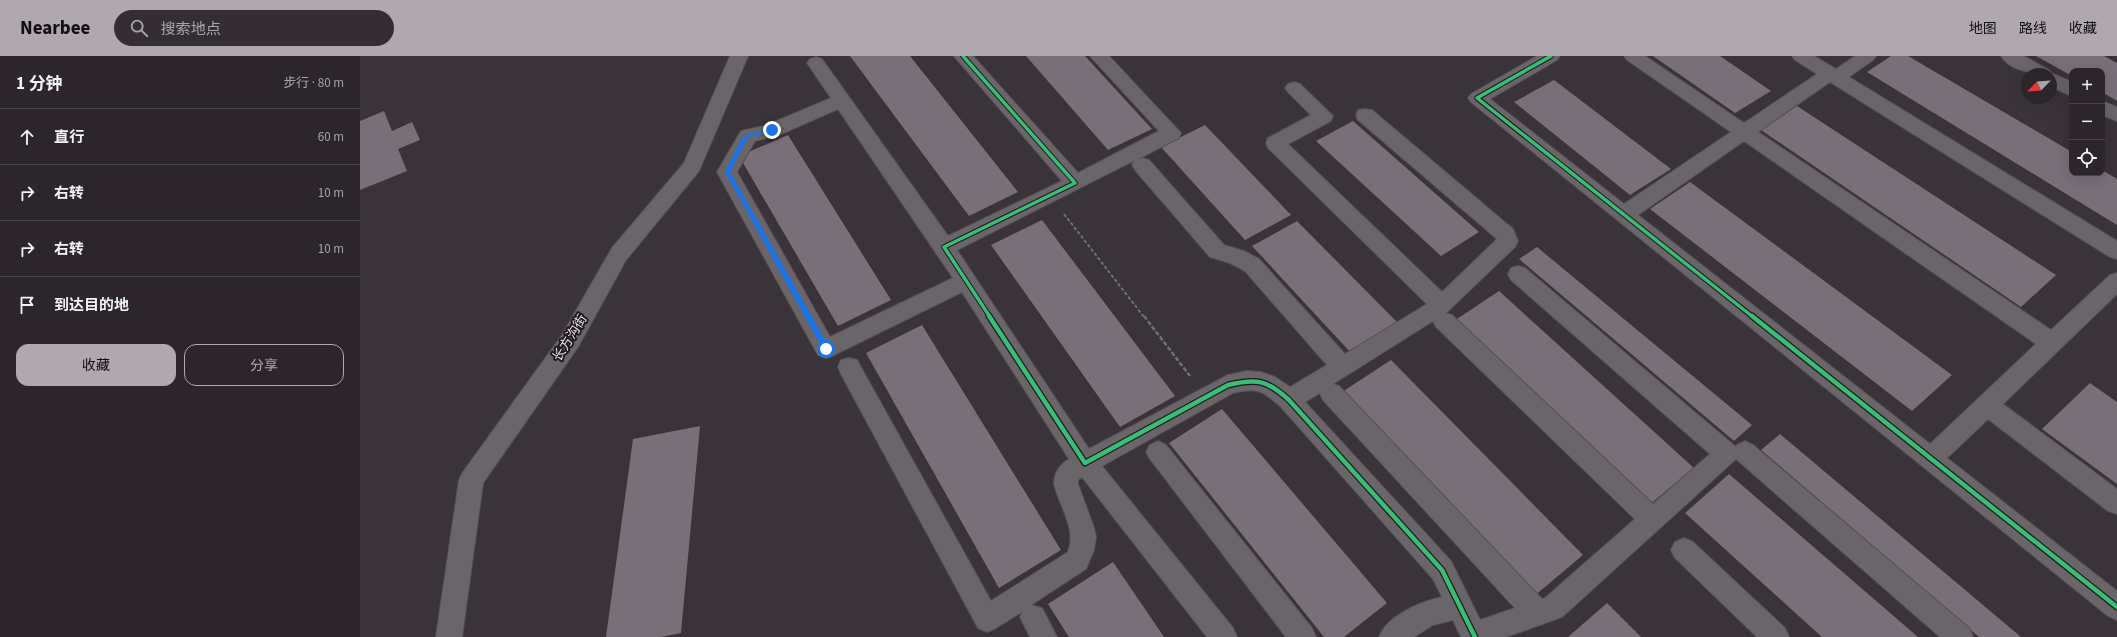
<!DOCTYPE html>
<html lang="zh">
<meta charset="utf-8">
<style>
body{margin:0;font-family:"Source Sans 3","Noto Sans SC",sans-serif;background:#342e33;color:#f1f3f6}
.controls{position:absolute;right:12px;top:12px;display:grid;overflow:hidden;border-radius:8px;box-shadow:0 4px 16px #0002}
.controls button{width:36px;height:36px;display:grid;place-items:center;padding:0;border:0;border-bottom:1px solid #484347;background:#2c262b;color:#f1f3f6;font:20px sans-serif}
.compass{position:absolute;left:1661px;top:12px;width:36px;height:36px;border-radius:50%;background:#2c262b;box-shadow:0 4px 16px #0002;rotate:245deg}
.stop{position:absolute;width:12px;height:12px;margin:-9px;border:3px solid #1a73e8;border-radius:50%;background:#fff}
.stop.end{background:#1a73e8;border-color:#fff;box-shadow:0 1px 4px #0008}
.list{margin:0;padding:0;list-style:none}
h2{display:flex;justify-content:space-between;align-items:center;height:52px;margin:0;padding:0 16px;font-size:17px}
h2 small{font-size:13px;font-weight:400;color:#a6a5a9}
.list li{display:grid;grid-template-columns:26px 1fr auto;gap:12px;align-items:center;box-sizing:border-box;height:56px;padding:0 16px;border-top:1px solid #484347}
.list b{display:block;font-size:15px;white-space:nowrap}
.list em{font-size:13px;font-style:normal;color:#a6a5a9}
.actions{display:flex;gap:8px;padding:12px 16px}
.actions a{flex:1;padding:9px 0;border:1px solid #b0a7af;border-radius:12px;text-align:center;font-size:14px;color:#b0a7af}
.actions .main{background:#b0a7af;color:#111}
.icon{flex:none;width:22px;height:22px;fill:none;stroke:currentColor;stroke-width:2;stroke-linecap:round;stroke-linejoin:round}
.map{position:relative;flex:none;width:1757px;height:581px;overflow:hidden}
header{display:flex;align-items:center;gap:24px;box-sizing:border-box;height:56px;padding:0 20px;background:#b0a7af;color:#111}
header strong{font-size:19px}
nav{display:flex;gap:22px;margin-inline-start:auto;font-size:14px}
.search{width:280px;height:36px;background:#342e33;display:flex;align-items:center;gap:10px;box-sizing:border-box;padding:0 14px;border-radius:22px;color:#a6a5a9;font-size:15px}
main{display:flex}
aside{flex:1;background:#2c262b}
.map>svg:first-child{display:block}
.building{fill:#786f79}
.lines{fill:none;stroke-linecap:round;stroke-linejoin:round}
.street-casing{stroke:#565056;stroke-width:2}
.secondary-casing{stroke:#565056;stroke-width:2}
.path-far1{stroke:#726e72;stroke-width:2;stroke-dasharray:3.5 2;stroke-linecap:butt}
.path{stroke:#726e72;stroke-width:2.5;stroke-dasharray:4.5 2;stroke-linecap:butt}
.street{fill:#6a6569;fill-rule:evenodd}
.secondary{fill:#6a6569;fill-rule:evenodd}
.cycleway-far1-casing{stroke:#201a1f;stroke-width:5.5}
.cycleway-casing{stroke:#201a1f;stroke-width:7}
.cycleway-far1{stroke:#3abd76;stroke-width:3.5}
.cycleway{stroke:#3abd76;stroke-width:4.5}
.route{fill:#1a73e8}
.labels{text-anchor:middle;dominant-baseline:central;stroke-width:4;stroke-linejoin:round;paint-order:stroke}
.street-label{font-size:13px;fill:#efe6ee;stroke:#201a1f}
</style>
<header>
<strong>Nearbee</strong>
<div class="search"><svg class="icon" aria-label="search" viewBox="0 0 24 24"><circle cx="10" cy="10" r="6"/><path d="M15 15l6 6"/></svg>搜索地点</div>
<nav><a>地图</a><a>路线</a><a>收藏</a></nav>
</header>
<main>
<aside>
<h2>1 分钟<small>步行 · 80 m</small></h2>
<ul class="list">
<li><svg class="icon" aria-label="ahead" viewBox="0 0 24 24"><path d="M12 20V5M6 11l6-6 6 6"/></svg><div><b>直行</b></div><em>60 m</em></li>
<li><svg class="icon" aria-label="right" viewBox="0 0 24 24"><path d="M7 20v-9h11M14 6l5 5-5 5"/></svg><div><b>右转</b></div><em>10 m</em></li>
<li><svg class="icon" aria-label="right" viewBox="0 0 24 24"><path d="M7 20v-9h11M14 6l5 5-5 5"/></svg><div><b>右转</b></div><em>10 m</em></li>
<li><svg class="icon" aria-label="arrive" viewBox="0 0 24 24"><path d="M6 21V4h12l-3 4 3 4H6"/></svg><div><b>到达目的地</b></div></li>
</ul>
<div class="actions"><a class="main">收藏</a><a>分享</a></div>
</aside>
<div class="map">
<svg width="1757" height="581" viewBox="0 0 1757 581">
<rect width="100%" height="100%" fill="#3a3339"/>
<path class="building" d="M490 0H550L658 136 609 160Z
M666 0H725L792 73 748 94Z
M1293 0H1360L1411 35 1375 57Z
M1531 0H1548L1712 96V117H1742V114L1757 123V169L1507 16Z
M1676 0H1744L1757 7V45L1742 36V15H1712V20Z
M1194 24 1311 113 1270 139 1154 46Z
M1437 50 1696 219 1661 251 1401 74Z
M24 55 32 75 52 66 60 84 38 93 47 115 0 134V65Z
M993 65 1119 176 1081 200 956 85Z
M845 69 931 159 885 184 801 91Z
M428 79 531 244 478 270 379 100Z
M1330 126 1592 319 1552 355 1290 153Z
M682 164 815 340 760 371 631 189Z
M937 165 1040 269 992 298 892 190Z
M1177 191 1392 369 1374 385 1159 203Z
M1139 235 1334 412 1289 449 1094 265Z
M562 269 701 494 639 532 506 297Z
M1031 304 1223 499 1173 541 982 336Z
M1730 327 1757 346V428L1682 373Z
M862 353 1027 547 984 581H964L809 387Z
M340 370 321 577 301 581H246L273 383Z
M1420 378 1661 581H1619L1401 394Z
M1369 418 1558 581H1462L1325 457Z
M753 506 804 581H709L688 548Z
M1247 547 1281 581H1208Z"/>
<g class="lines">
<defs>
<path id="street" d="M594 0H613L718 117 799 75 730 0H749L821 77 819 82 776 104 782 102 789 104 864 189 884 195 899 203 985 298 1067 248 908 92 906 87 908 82 951 59 928 36 925 32 928 28 934 26 940 28 973 60 971 65 928 88 1082 236 1137 183 998 64 996 59 998 54 1005 53 1012 54 1153 173 1158 185 1155 191 1086 257 1092 259 1293 448 1350 398 1151 224 1148 218 1151 212 1158 210 1165 212 1376 391 1377 389 1385 385 1393 389 1609 572 1613 581H1580L1376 403 1202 561 1146 581H1101L1093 564 1073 569 1054 581H1019C1028 559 1060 546 1082 541L1073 523 921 351C903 335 897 331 873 337L742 410 873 572 877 581H847L722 421 718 424V428L734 472 736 481 734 494 726 513 671 549 682 552 697 581H670L660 561 663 555 636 572 627 576 618 572 481 318 478 311 481 304 489 302 497 304 631 545 708 496C717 474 699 449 694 428 694 417 700 408 709 403L602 236 474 299 466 302 458 299 357 116 381 75 407 69 471 42 447 7 450 3 456 1 462 3 588 180 702 125ZM478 53 593 222 470 281 377 116 395 85 419 79ZM775 104 772 109 775 114 850 201 870 207 885 215 967 309 930 331 915 321 901 316 887 315 868 319 729 393 597 194ZM1073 265 1076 271 1275 463 1185 542 1182 543 979 330 973 328ZM960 337 963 344 1155 552 1120 564 1091 505 945 346Z
M1177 0H1200L1197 4 1130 43 1264 148 1371 76 1267 4 1264 0H1285L1384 67 1457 18 1435 4 1432 0H1454L1476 13 1495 0H1516L1513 4 1489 21 1757 185V203L1750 201 1470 26 1398 76 1691 274 1750 219 1757 217V238L1643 348 1757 433V458L1748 455 1628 363 1587 402 1757 535V564L1748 560 1111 46 1108 42 1111 38ZM1384 85 1676 288 1570 388 1278 159Z
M1641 0H1664L1689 14 1691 17 1712 26V40L1691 31V18C1674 18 1651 16 1641 0Z
M1742 45 1757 51V65L1742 59Z
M798 385 806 389 952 572 956 581H926L790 403 786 396 790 389Z
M1324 482 1333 486 1425 572 1429 581H1397L1315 502 1311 494 1315 486Z"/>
<path id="secondary" d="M370 0H388L339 115 266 204 218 291 123 427 102 581H76L99 424 103 416 202 279 252 192 324 107Z"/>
</defs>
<use href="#street" class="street-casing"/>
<use href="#secondary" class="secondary-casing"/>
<path class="path-far1" d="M704 158 784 261"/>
<path class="path" d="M784 260 830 320"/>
<use href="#street" class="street"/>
<use href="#secondary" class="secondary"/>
<defs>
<path id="cycleway-far1" d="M603 0 715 127 584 191 630 261
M1191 0 1117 42 1393 261"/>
<path id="cycleway" d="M629 260 725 407 868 329C897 322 907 324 929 344L1082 514 1115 581
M1392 260 1757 551"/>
</defs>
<use href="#cycleway-far1" class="cycleway-far1-casing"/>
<use href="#cycleway" class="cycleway-casing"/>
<use href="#cycleway-far1" class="cycleway-far1"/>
<use href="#cycleway" class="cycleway"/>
</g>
<path class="route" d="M412 72 414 75 389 81 386 85 370 116 469 291V293L466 295H464L365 116 381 84 386 79Z"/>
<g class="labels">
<g class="street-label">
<text transform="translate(210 282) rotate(-58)">长方沟街</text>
</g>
</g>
</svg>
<div class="controls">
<button>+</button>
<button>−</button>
<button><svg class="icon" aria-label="locate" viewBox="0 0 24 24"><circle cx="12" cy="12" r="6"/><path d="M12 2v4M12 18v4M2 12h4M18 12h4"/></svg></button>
</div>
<svg class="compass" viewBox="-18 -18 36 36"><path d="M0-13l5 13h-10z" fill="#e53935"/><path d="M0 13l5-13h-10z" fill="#a6a5a9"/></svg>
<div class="stop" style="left:466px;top:293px"></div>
<div class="stop end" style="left:412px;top:74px"></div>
</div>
</main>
